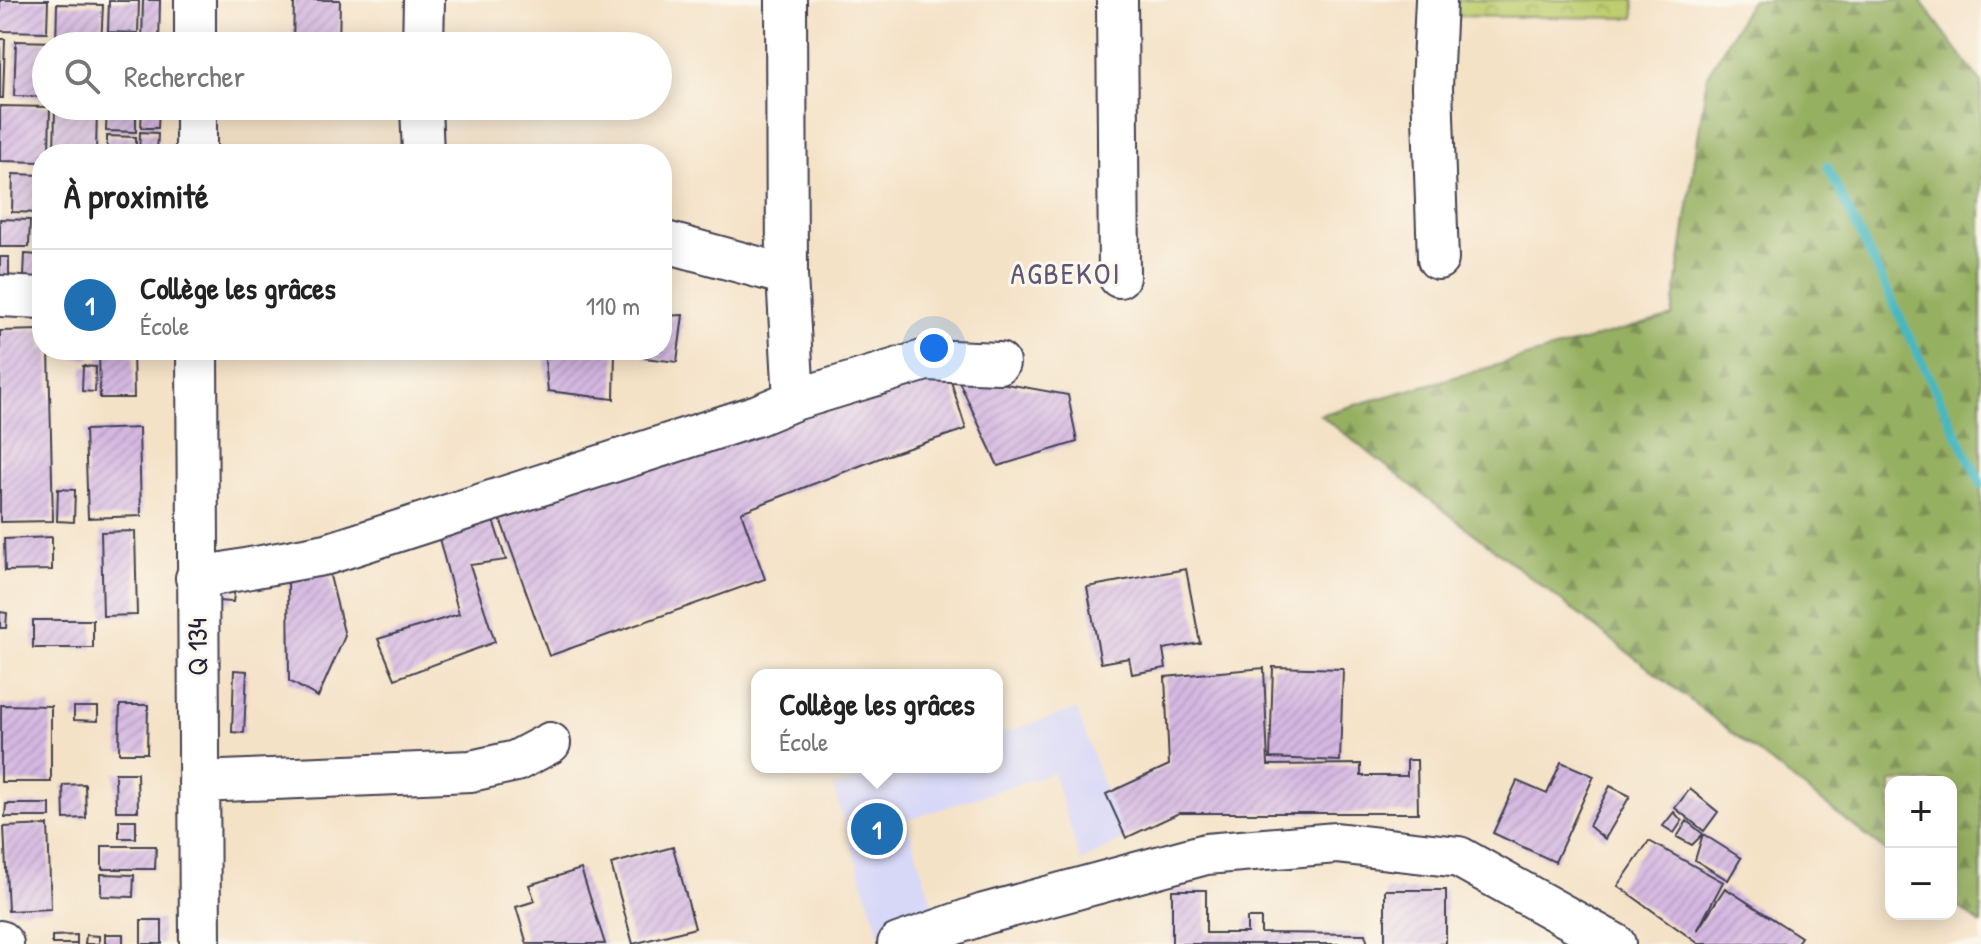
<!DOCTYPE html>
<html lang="fr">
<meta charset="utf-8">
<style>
body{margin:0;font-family:"Patrick Hand",sans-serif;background:#f6f6f6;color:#222}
.controls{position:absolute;right:24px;bottom:24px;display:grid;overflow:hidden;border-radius:16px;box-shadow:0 4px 20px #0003}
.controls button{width:72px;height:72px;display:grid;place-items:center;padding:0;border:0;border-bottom:2px solid #e0e0e0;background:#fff;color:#222;font:40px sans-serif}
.you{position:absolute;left:934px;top:348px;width:28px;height:28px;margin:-20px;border:6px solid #fff;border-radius:50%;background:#1a73e8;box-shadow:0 0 0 12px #1a73e833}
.badge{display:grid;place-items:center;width:52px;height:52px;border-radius:50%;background:#1f6fb2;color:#fff;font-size:26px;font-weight:700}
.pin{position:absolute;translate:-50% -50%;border:4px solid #fff;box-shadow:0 2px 8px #0006}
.popup{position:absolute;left:751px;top:669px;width:252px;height:104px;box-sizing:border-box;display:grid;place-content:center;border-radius:16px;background:#fff;filter:drop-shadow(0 2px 6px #0005);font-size:26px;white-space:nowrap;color:#767676}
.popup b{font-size:30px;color:#222}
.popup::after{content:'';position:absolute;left:50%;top:100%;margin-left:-16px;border:16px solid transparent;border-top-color:#fff}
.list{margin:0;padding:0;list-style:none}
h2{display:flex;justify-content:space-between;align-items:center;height:104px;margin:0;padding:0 32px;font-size:34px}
h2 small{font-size:26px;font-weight:400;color:#767676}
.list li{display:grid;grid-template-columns:52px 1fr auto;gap:24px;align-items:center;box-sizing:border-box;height:112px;padding:0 32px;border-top:2px solid #e0e0e0}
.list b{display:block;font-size:30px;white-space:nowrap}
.list p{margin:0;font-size:26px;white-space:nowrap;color:#767676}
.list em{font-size:26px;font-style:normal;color:#767676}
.icon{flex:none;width:44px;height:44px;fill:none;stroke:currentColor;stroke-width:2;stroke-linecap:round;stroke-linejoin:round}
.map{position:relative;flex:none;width:1981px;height:944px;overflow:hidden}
.search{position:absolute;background:#fff;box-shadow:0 4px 20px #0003;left:32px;top:32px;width:640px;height:88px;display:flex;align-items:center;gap:20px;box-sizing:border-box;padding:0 28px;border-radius:44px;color:#767676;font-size:30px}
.panel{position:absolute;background:#fff;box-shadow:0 4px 20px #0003;left:32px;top:144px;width:640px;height:216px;border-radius:32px}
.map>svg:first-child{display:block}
.built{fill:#d7d7f8}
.forest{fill:url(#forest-firs);stroke:#5c694e;stroke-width:2}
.park{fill:url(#park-crowns);stroke:#707856;stroke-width:2}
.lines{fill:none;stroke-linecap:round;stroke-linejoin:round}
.stream{stroke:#49b8bf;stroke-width:9}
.building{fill:url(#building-hatch)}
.minor-casing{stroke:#423f50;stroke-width:44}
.minor{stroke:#fff;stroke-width:40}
.labels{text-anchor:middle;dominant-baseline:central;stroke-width:6;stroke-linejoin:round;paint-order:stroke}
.street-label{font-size:28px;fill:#22223b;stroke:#fbf7ec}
.neighbourhood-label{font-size:30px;letter-spacing:2px;fill:#605675;stroke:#fbf7ec}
</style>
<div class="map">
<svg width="1981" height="944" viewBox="0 0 1981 944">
<defs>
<pattern id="forest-firs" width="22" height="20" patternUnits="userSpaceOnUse" patternTransform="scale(2)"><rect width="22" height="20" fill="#96b062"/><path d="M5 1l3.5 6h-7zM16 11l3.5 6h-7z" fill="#7a8f52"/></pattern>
<pattern id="park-crowns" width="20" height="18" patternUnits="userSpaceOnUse" patternTransform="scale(2)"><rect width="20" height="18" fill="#becd70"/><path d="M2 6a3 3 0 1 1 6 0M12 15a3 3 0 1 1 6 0" fill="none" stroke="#a3b062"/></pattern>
<pattern id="building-hatch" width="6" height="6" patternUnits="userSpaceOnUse" patternTransform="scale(2)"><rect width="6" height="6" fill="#d4b8e1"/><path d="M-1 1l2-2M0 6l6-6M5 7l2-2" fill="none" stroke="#b69ec2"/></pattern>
</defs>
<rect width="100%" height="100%" fill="#fbf7ec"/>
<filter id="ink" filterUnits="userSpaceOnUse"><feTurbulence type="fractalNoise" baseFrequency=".0125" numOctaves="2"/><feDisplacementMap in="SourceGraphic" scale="16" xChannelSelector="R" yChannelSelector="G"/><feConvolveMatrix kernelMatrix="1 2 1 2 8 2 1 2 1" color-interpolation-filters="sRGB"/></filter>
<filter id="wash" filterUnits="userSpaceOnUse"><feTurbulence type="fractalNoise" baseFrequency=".006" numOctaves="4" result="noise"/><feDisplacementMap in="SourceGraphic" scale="32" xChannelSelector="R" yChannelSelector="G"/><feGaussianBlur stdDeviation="1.8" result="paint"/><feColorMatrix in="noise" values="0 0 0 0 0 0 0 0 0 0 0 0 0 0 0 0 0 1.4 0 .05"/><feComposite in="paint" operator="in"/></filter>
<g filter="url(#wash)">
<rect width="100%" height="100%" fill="#f4e2c7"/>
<path class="built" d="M1077 709 1106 794 1126 838 1081 862 1053 773 906 820 937 919 880 937 833 787 897 767H997V735Z"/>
<path class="forest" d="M1751 0H1920L1981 82V924L1951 901V782H1891V855L1320 415 1672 316 1707 76Z"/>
<path class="park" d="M1446 0H1634V18L1445 16Z"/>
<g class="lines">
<path class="stream" d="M1827 166 1981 484"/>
</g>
<g id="blocks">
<path class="building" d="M0 0H48L47 32 0 31Z
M143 0H160L159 46H142Z
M294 0H340L339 46H293Z
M109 1H139L138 33 108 32Z
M57 4 103 5 101 46H56Z
M110 38H138V46H109Z
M0 39H5L3 98H0Z
M16 41 54 42V46H46V97L14 96Z
M0 106 50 107 49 154H42V162L0 161Z
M107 106H136V132L106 131Z
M142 106H159L158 128H141Z
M55 108 97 109 96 154H54Z
M140 132 158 133 157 154H139Z
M107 136 136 137V154H107Z
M13 174 42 175V213L12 212Z
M0 219 30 220 29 247H0Z
M25 254 39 255V277H24Z
M0 257H9V278L0 277Z
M683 315 677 362 645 358 641 350H662V316Z
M42 330V350H49L53 521 0 522V331Z
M57 350H90V359L56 357Z
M99 350H133L134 398H100Z
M544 350H615L614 399 548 391Z
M83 366 96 367 95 392 82 391Z
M948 372 966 429 885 456 741 512 765 579 549 656 497 510 845 387 866 399Z
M956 375 1068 395 1077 442 998 466Z
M139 428 141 516 88 518 85 430Z
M58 489 75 490 74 522 57 521Z
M490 511 506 560 470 565 495 642 395 679 378 639 459 614 436 527Z
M135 531 137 615 103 616 101 532Z
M52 537V570L5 571 4 539Z
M1186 569 1200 643 1163 649 1166 668 1132 674 1129 658 1101 663 1087 587Z
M329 572 345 636 318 697 289 681 288 577Z
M217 586 235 587 233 602 216 601Z
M0 612 7 613 6 628H0Z
M33 620H93V648H33Z
M1273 667 1343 669 1340 761 1270 758Z
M1264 668 1268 765 1361 764V776H1407V760H1417L1418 813H1179L1126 838 1106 794 1169 765 1165 677Z
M234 670 247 671 244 733 232 732Z
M1 705 51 706V782H1Z
M120 705H148L147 753H119Z
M74 707H98V721L74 720Z
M1561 762 1594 776 1555 862 1493 833 1517 781 1547 794Z
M115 773H137L138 811H116Z
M85 784 86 818 64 819 63 785Z
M1610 786 1630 796 1605 839 1589 826Z
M1690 789 1718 812 1704 831 1675 808Z
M6 804H50V817H5Z
M1674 812 1682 821 1674 833 1663 826Z
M119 820H136V838H119Z
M1687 821 1703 834 1692 845 1677 837Z
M48 825 51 909 8 911 4 827Z
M1703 834 1741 858 1728 880 1695 860Z
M1649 841 1723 882 1697 931 1725 888 1801 937 1796 944H1699L1618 886Z
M102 846H156L155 869H102Z
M673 847 695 928 633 944 611 864Z
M581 869 605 944H527L516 907 535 901 529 885Z
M101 874 134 875 133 897 101 896Z
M1172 890H1206V933H1247V918H1261V933L1365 934 1368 944H1172Z
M1385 890H1446V944H1385Z
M141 920H162V944H141Z
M105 934H123V944H105Z
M77 935V944H52V936Z
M86 935 99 936V944H85Z"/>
</g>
</g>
<g filter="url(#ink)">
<use href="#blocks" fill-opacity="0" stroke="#423f50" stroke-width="2"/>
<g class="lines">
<defs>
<path id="minor" d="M195 0V46
M1117 0 1119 277
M1436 0 1432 87 1438 259
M423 46 424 0
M196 106V154
M421 106 423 154
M662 241 787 275
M0 296 42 298
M197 350 200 944
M794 400 926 360 999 363
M196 578 327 554 758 415 794 400 787 275 786 0
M199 782 471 771 516 761 550 743
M0 941 3 944
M898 944 984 914 1206 854 1336 843 1459 857 1615 944"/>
</defs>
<use href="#minor" class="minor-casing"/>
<use href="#minor" class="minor"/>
</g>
</g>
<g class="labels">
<g class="street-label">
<text transform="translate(197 647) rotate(-91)">Q 134</text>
</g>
<g class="neighbourhood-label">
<text x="1066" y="273">AGBEKOI</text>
</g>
</g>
</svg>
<div class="controls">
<button>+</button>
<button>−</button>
</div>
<div class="you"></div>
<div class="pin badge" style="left:877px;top:829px">1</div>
<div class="popup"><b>Collège les grâces</b>École</div>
<div class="search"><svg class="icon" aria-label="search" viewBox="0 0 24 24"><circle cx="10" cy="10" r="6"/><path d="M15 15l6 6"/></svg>Rechercher</div>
<section class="panel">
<h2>À proximité<small></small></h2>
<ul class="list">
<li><span class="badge">1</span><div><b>Collège les grâces</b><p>École</p></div><em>110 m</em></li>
</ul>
</section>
</div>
